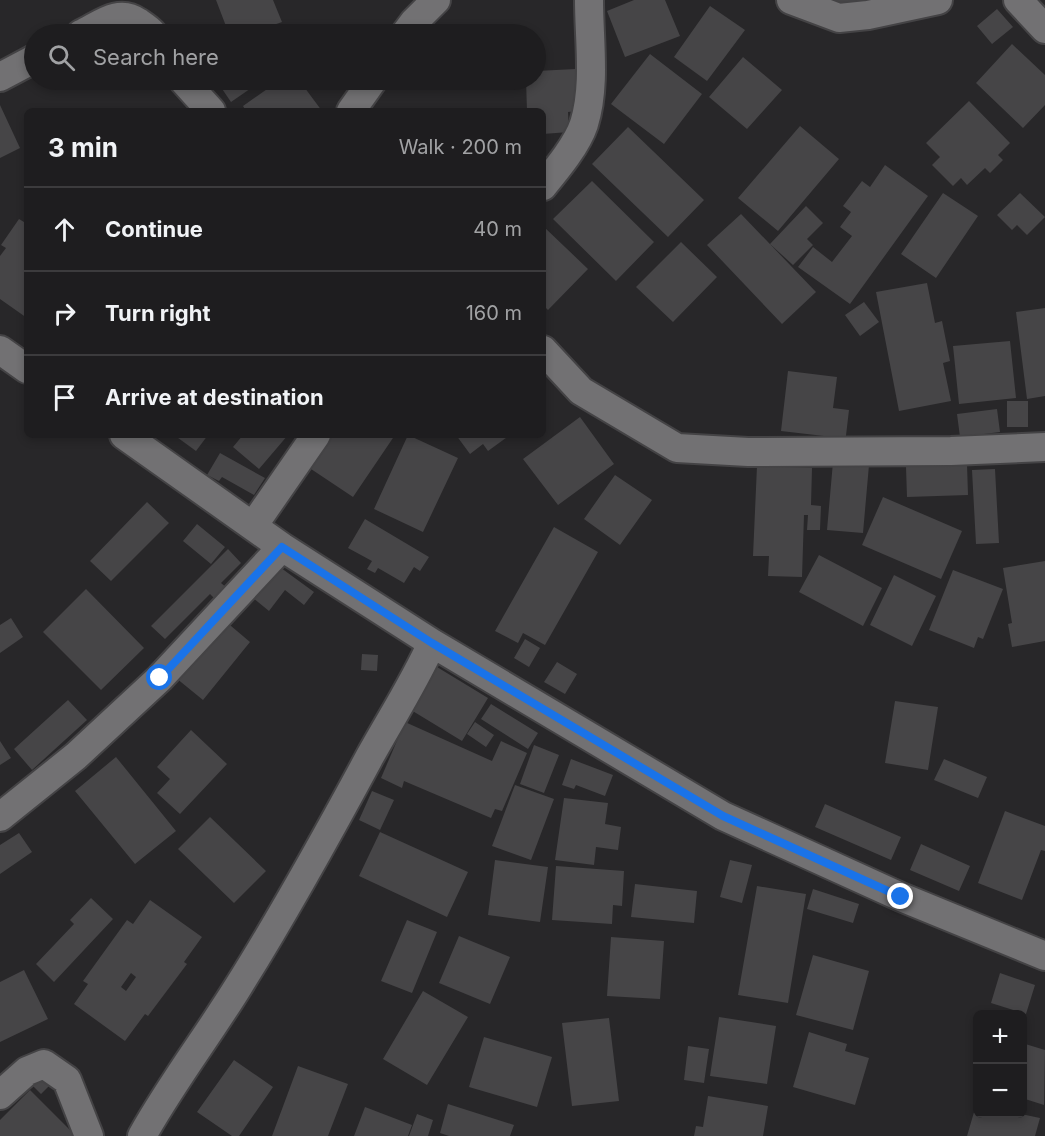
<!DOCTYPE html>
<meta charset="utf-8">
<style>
body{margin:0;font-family:Inter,sans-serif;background:#2b2a2c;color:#f1f3f6}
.controls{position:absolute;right:18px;bottom:18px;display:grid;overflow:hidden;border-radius:9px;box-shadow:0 3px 9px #0003}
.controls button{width:54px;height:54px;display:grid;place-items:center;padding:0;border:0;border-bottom:2px solid #3c3b3d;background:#1e1d1f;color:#f1f3f6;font:30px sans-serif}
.stop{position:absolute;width:18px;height:18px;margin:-14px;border:4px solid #1a73e8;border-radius:50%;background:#fff}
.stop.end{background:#1a73e8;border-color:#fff;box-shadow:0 2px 6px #0008}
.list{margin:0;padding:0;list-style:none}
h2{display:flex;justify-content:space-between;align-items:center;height:78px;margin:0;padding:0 24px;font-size:26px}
h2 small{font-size:20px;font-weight:400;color:#a1a2a4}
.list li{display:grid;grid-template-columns:39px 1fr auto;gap:18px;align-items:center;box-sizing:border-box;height:84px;padding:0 24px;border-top:2px solid #3c3b3d}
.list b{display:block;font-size:22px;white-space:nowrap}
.list em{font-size:20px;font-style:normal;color:#a1a2a4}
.icon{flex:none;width:33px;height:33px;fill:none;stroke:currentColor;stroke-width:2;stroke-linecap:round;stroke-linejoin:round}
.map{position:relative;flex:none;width:1045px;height:1136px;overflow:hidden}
.search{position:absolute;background:#1e1d1f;box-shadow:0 3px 9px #0003;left:24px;top:24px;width:522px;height:66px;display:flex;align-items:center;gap:15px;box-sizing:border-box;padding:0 21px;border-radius:33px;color:#a1a2a4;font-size:22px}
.panel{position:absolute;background:#1e1d1f;box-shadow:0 3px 9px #0003;left:24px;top:108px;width:522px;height:330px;border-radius:9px}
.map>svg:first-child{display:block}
.building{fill:#464547;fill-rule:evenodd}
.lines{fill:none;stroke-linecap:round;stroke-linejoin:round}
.minor-casing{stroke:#444345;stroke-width:32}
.minor{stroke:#727173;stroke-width:28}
.route{stroke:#1a73e8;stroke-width:8}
</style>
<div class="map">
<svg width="1045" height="1136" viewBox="0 0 1045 1136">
<rect width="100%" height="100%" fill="#282729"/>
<path class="building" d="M216 0H273L282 22 248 34H229Z
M634 0H665L680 36 625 57 607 11Z
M830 0H875L836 16Z
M710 6 745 30 707 81 674 57Z
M997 9 1013 27 992 44 977 26Z
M281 26 287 34H268Z
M1012 44 1045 75V105L1023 128 976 83Z
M650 54 702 94 664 144 611 104Z
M743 57 782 90 747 129 709 97Z
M576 69 578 111 568 112 569 132 543 134V111H527L526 80H536V71Z
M216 80H263L231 102Z
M280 80H299L322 111H246L243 106Z
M969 101 1010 143 998 155 1003 160 990 173 985 168 967 185 961 178 953 186 932 165 940 157 926 143Z
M0 105 20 148 0 158Z
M800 126 839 159 778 231 738 198Z
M628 127 704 200 668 237 592 164Z
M885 165 928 196 850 304 798 267 813 247 832 262 852 236 840 227 851 212 843 206 862 181 870 187Z
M592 181 654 242 616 281 553 219Z
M943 193 978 216 936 278 901 254Z
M1020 193 1045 217 1027 235 1017 225 1012 230 997 215Z
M806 206 823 223 807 239 813 245 793 265 770 244Z
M741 214 816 292 782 324 707 245Z
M27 218V318L0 299V256L6 248 1 245 19 219 24 222Z
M543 226 588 269 548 310 543 305Z
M681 242 717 277 673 322 636 287Z
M927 283 935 323 942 321 950 361 943 363 951 401 899 411 876 292Z
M864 302 879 322 860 336 845 315Z
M1045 308V396L1027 399 1016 312Z
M1010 341 1016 398 959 404 953 346Z
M788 371 837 377 833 408 849 410 845 444 824 441V436L781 431Z
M1007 401H1028V427H1007Z
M997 409 1000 432 960 437 957 414Z
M580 417 614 464 558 505 523 459Z
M174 435H208L196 451Z
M243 435H288L259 469 233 447Z
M330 435H395L353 497 308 467Z
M408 435 458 458 423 532 374 509Z
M456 435H510L488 451 483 444 470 454Z
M220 453 265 478 254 495 222 477 219 481 207 475Z
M833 462 869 465 863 533 827 530Z
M967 464 968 495 907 497 906 467Z
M757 466 812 468 811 505 821 506 820 530H807L808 515H804L802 577 768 576 769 556H753Z
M995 469 999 543 976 544 972 470Z
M615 475 652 500 620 545 584 519Z
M883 497 962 531 941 579 862 545Z
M147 502 169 523 111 581 90 561Z
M365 519 429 557 420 571 414 567 404 583 378 568 375 573 367 569 372 561 348 548Z
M197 524 225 547 211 564 183 541Z
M554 527 598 552 545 645 523 633 518 643 495 631Z
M228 549 241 563 221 583 228 589 217 601 210 594 165 639 151 626Z
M819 555 882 588 863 626 799 592Z
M1045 561V641L1012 647 1008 624 1012 623 1003 568Z
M277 565 314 592 304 605 285 590 269 611 252 597Z
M953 570 1003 589 983 639 978 637 974 648 929 630Z
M894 575 936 596 912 646 870 625Z
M86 589 144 648 101 690 43 632Z
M11 618 23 637 0 653V625Z
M224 620 250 642 203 700 176 678Z
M525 639 540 648 529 667 514 658Z
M362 654 378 655 377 671 361 670Z
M557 662 577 674 565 694 544 682Z
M437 667 488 698 462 741 411 710Z
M68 700 87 720 32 770 14 749Z
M895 701 938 707 928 770 885 763Z
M491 704 538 733 528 749 481 719Z
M405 722 492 761 501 741 527 753 502 811 495 809 491 818 404 781 402 788 381 778Z
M475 722 494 735 486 747 467 734Z
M191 730 227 764 180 814 157 793 170 779 157 767Z
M0 741 11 758 0 765Z
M534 745 559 755 544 793 520 784Z
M116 757 176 831 135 864 75 791Z
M571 759 613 775 605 796 576 785 574 789 562 785Z
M944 759 987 777 978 798 934 780Z
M515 785 554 799 531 860 492 846Z
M372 791 394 800 380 830 359 820Z
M564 798 608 803 605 824 621 827 618 850 596 847 594 865 555 860Z
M825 804 901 837 891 860 815 827Z
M1005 811 1045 826V851L1041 850 1022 900 978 883Z
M210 817 266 871 234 903 178 849Z
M380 832 468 872 447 917 359 876Z
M19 833 32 852 0 874V845Z
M921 844 970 866 959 891 910 870Z
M495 860 548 867 540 922 488 915Z
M730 860 752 865 742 903 720 897Z
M556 866 624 871 622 906 613 905 612 924 552 920Z
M635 884 697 891 694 923 631 917Z
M757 886 806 894 788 1003 738 995Z
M813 889 859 904 853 923 807 909Z
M91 898 113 919 54 982 36 964 74 924 70 920Z
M150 900 202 937 184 962 187 964 148 1016 145 1014 125 1041 74 1004 88 984 83 981 127 920 133 924ZM131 973 136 977 126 991 121 987Z
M407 920 437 932 412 993 381 981Z
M459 936 510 957 490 1004 439 983Z
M611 937 664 941 660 999 607 996Z
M813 955 869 971 853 1030 796 1015Z
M24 970 48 1019 0 1042V982Z
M1000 973 1035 985 1026 1014 991 1003Z
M423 991 468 1017 427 1085 383 1059Z
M719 1017 776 1026 767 1084 710 1076Z
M609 1018 619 1101 572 1106 562 1023Z
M809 1032 847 1044 845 1051 869 1058 855 1105 793 1087Z
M484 1037 552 1057 537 1107 469 1087Z
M1022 1043 1045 1050 1044 1105 1022 1098Z
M688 1046 709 1049 704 1083 684 1080Z
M234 1060 273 1087 239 1136H232L197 1112Z
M298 1066 348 1084 328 1136H272Z
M41 1072 52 1083 41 1094 30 1083Z
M30 1090 76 1136H0V1120Z
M708 1096 768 1106 763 1136H694L696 1126 703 1127Z
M977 1102 978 1114H1021L1040 1118 1035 1136H967Z
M448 1104 514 1125 510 1136H449L440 1133Z
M365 1107 412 1125 408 1136H354Z
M417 1114 433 1120 428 1136H409Z"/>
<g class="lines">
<defs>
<path id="minor" d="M791 0 839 18 868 15 938 0
M1018 0 1045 29
M81 34C100 25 118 8 138 22 144 26 149 29 153 34
M405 34 414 22 436 0
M0 77 34 59
M183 80 211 111
M351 111 373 80
M543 186C557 169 577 145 584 124 596 85 589 41 589 0
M0 350 27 369
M543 350 581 391 677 448 748 452 951 451 1045 447
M124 435 282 547 432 643 723 816 901 897 1045 956
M253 526 316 435
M0 817 76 756 160 678 282 547
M0 1095 27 1071 44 1064 67 1080 89 1136
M142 1136C171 1084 207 1037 238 987 285 912 327 836 369 758 390 720 414 683 432 643"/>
</defs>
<use href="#minor" class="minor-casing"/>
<use href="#minor" class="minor"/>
</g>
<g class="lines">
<path class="route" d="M160 678 282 547 432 643 723 816 901 897"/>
</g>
</svg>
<div class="controls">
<button>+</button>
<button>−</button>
</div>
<div class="stop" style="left:160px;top:678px"></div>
<div class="stop end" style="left:901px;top:897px"></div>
<div class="search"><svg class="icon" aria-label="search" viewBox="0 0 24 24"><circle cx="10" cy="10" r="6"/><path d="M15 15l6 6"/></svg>Search here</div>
<section class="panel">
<h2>3 min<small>Walk · 200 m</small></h2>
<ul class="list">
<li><svg class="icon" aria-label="ahead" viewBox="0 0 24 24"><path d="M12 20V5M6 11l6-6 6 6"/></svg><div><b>Continue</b></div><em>40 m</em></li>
<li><svg class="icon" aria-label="right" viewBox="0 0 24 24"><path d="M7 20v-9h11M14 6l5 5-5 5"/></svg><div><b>Turn right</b></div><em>160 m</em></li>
<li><svg class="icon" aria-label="arrive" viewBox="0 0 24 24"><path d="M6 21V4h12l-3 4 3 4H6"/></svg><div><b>Arrive at destination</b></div></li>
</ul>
</section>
</div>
